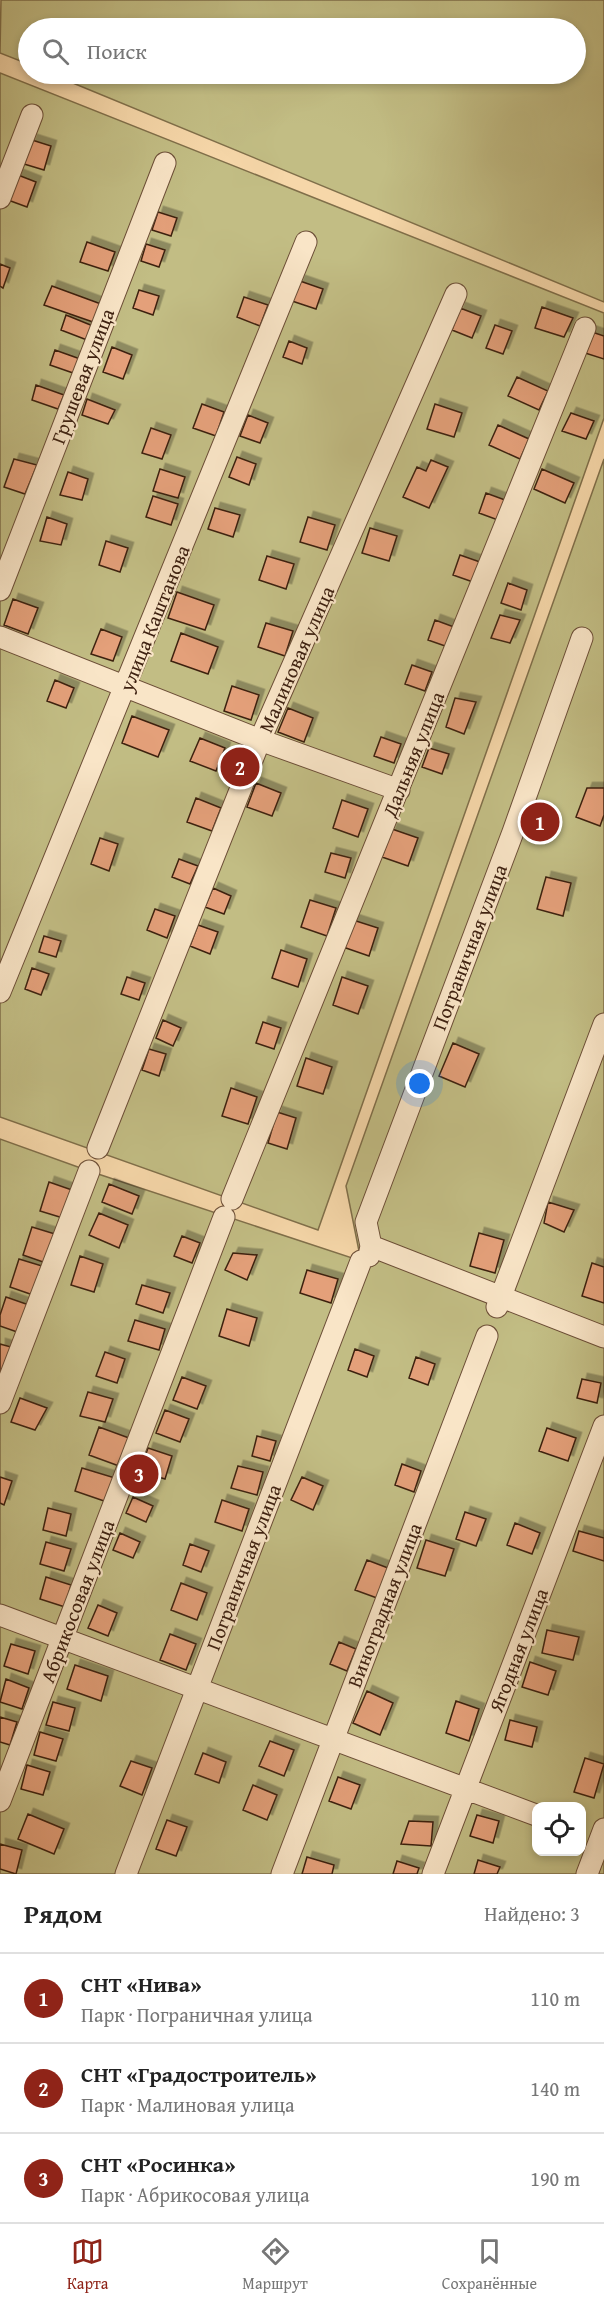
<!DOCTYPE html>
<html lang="ru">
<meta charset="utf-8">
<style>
body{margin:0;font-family:"Gentium Book Plus",serif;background:#f2f2f2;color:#222}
.controls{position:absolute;right:18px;bottom:18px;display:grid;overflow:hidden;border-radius:12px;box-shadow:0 3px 9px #0003}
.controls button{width:54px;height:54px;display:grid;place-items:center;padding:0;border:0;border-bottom:2px solid #e0e0e0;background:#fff;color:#222;font:30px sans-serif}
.you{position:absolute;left:420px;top:1084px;width:21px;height:21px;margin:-15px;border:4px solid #fff;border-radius:50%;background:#1a73e8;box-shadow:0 0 0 9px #1a73e833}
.badge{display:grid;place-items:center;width:39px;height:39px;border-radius:50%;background:#8f2418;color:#fff;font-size:20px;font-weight:700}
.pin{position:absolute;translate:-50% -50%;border:3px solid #fff;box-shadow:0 2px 6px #0006}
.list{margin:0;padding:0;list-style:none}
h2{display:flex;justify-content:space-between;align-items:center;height:78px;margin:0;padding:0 24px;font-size:26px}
h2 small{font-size:20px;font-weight:400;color:#767676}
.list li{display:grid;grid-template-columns:39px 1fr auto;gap:18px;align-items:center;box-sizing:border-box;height:90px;padding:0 24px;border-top:2px solid #e0e0e0}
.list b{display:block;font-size:22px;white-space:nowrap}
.list p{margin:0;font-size:20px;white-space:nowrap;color:#767676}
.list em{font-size:20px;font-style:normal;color:#767676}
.icon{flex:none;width:33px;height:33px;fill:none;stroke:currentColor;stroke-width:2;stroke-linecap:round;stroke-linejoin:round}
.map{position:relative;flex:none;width:604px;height:1874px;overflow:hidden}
.search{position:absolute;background:#fff;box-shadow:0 3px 9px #0003;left:18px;right:18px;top:18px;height:66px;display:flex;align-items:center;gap:15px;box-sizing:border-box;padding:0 21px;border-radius:33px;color:#767676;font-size:22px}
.sheet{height:348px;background:#fff}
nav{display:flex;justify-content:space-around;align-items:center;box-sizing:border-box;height:84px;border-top:2px solid #e0e0e0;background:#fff;font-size:16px;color:#767676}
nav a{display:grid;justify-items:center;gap:3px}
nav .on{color:#8f2418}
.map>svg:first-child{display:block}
.green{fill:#c2bd84;stroke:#806f4a;stroke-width:1.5;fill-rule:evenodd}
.building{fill:#e4a07a;stroke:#3e2111;stroke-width:1.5;filter:url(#shadow)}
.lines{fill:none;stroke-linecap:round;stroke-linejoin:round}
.street-casing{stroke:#6c4e37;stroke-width:23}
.street{stroke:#f9e5c7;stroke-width:21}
.labels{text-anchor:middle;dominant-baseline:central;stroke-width:4.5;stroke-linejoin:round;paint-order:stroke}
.street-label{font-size:20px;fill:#3e2111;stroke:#f9e5c7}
</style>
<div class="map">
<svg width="604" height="1874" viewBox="0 0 604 1874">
<defs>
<filter id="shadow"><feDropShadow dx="5.5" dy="-5.5" stdDeviation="0" flood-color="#0004"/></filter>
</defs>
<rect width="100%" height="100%" fill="#f6d7a9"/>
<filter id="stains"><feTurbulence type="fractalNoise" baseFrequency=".00333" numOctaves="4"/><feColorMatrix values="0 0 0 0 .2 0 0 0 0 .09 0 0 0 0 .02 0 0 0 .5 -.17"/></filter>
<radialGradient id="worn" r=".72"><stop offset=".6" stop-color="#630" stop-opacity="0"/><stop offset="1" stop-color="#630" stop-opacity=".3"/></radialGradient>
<path class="green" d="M1 0H604V302L51 74H576V28H28V64L0 53Z
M0 73 604 313V418L318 1230 0 1117Z
M604 459V1874H0V1139L89 1171 361 1261 346 1186ZM536 1806H582V1852H536Z"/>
<path class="building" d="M32 140 51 146 44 170 24 164Z
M18 175 36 182 27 207 8 200Z
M158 212 177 218 171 236 152 230Z
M87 242 115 252 108 271 80 262Z
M146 244 165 250 159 267 141 261Z
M0 264 10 268 3 288 0 286Z
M300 281 323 289 316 309 292 301Z
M52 286 101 304 93 322 44 305Z
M139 290 159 296 153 315 133 308Z
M244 297 268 305 260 326 237 317Z
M542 307 573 318 564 337 535 328Z
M460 308 481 316 472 338 452 330Z
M66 315 93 326 87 340 61 330Z
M495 325 512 331 503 354 486 348Z
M589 331 604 336V359L582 352Z
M289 341 307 348 302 364 283 357Z
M112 347 132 355 123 379 103 372Z
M55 350 83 360 76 374 50 365Z
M517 377 548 391 539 410 508 396Z
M36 385 64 395 58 409 32 400Z
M87 399 115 410 108 424 82 415Z
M202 404 224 412 216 436 193 428Z
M435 404 462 413 454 437 427 429Z
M571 413 594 421 586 439 562 431Z
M248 415 268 423 260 443 240 436Z
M498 425 529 439 520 459 489 445Z
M151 428 171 435 162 459 142 453Z
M237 457 256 464 249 485 229 477Z
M14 459 37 465 25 494 4 487Z
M431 460 448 467 429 508 403 497 417 467 426 471Z
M160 469 185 477 178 498 153 491Z
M542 469 574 483 565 503 534 489Z
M68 472 88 479 82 500 60 495Z
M486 493 505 500 498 520 479 513Z
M153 496 178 504 171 525 146 517Z
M215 508 240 515 233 537 208 529Z
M47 517 67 524 61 545 40 541Z
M308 517 335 525 327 550 300 542Z
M370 528 397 536 389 561 362 553Z
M106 541 128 548 120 572 99 565Z
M460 555 480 562 473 582 453 575Z
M267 556 294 564 286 589 259 580Z
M508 583 527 590 521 610 501 603Z
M177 592 214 605 205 630 168 618Z
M13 599 38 608 28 634 4 625Z
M500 615 520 620 510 643 491 638Z
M435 620 454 627 448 647 428 640Z
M266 623 293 631 285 656 258 647Z
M101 629 122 637 113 661 91 654Z
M181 633 218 647 208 674 171 661Z
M412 665 432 672 425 691 405 684Z
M55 680 74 688 66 708 47 701Z
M232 686 259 695 251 720 224 711Z
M455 698 476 702 464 734 446 727Z
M288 708 313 718 304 742 278 732Z
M132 716 169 730 158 757 122 743Z
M381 737 401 744 394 763 374 756Z
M200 738 225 748 216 771 190 761Z
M429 748 449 754 442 774 422 767Z
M256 783 281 793 272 816 247 807Z
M587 788H604V815L600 826 576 817Z
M196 798 221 808 212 831 187 822Z
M342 800 368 809 358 837 333 828Z
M392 829 418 838 408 866 382 857Z
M100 838 118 844 109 871 91 864Z
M331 853 351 858 345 878 325 872Z
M179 859 198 866 190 884 172 877Z
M546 877 571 883 563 916 537 909Z
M213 888 231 896 224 914 205 907Z
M310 900 336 908 327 936 301 927Z
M155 909 175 916 167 938 147 930Z
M353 920 378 928 369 956 343 947Z
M198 925 218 932 210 954 190 946Z
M44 936 61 941 56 957 39 952Z
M281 950 307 959 298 987 272 978Z
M32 968 49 974 41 995 25 989Z
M127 977 145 983 139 1000 121 994Z
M342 977 368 986 358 1014 333 1005Z
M163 1020 181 1028 173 1046 156 1038Z
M263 1022 281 1028 274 1049 256 1043Z
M453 1043 479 1054 465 1087 439 1076Z
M149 1049 166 1054 159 1076 142 1070Z
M306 1058 332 1067 323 1094 297 1086Z
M231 1088 257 1097 248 1124 222 1116Z
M277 1112 296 1118 287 1149 268 1143Z
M49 1182 72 1190 63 1218 40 1211Z
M109 1184 139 1196 132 1214 102 1202Z
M548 1202 574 1210 564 1232 544 1223Z
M99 1213 128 1225 119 1248 89 1235Z
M32 1227 55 1234 46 1263 23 1255Z
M479 1233 504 1240 495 1273 470 1266Z
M182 1236 200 1243 192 1263 174 1256Z
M233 1253 257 1255 247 1280 225 1270Z
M80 1256 103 1264 94 1292 71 1285Z
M19 1259 42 1266 33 1295 10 1287Z
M592 1263 604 1267V1303L582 1296Z
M307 1270 338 1279 331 1303 300 1293Z
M142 1285 170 1293 163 1313 136 1304Z
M6 1297 29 1305 20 1333 0 1326V1315Z
M227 1309 257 1318 249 1346 219 1336Z
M135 1320 165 1329 159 1350 128 1341Z
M0 1344 11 1347 0 1375Z
M355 1349 374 1356 367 1377 348 1370Z
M105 1352 125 1359 117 1383 96 1376Z
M416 1357 435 1364 428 1385 409 1378Z
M182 1377 206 1386 197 1409 173 1400Z
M582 1379 601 1383 597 1403 577 1398Z
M88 1392 113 1399 105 1422 80 1416Z
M20 1398 47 1408 35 1430 11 1422Z
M165 1410 189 1419 180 1442 156 1433Z
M99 1427 129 1438 119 1466 89 1455Z
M547 1428 576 1438 568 1461 539 1451Z
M257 1436 276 1441 270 1461 252 1456Z
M148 1448 172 1456 165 1479 140 1471Z
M402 1464 421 1471 414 1492 395 1485Z
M238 1466 263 1472 257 1495 231 1488Z
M82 1468 115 1478 107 1502 75 1491Z
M0 1477 12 1481 4 1505 0 1503Z
M302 1477 323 1486 313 1510 291 1500Z
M133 1497 153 1506 146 1522 126 1513Z
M222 1500 249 1509 242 1531 215 1522Z
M48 1508 71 1514 66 1536 43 1530Z
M465 1512 486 1519 476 1546 456 1539Z
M515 1523 540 1533 532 1554 507 1545Z
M579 1531 604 1538V1561L573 1551Z
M120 1533 140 1542 133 1558 113 1550Z
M426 1540 454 1549 445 1576 417 1568Z
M46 1542 71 1549 64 1571 40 1564Z
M190 1544 209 1551 201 1572 183 1565Z
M367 1560 388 1568 377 1598 355 1590Z
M46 1577 71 1585 65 1607 40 1599Z
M181 1583 207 1593 197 1620 171 1610Z
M98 1605 117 1613 108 1636 88 1628Z
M547 1630 579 1637 573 1660 542 1653Z
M170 1634 196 1644 186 1670 160 1660Z
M339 1642 356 1649 347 1671 330 1664Z
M11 1644 35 1651 28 1674 4 1666Z
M530 1662 556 1671 548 1695 522 1687Z
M75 1665 108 1676 101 1701 67 1689Z
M6 1679 29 1688 22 1709 0 1702Z
M367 1691 393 1703 380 1735 353 1723Z
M456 1701 479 1709 469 1741 446 1733Z
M53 1702 75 1708 69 1731 46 1725Z
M0 1717 17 1722 10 1745 0 1742Z
M510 1720 537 1727 532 1747 505 1740Z
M40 1732 63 1739 56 1761 34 1755Z
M270 1741 294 1750 284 1776 259 1766Z
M203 1753 226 1762 219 1783 195 1774Z
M585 1758 604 1764 594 1798 574 1792Z
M131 1761 152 1768 142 1795 120 1786Z
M27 1765 50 1772 43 1795 21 1789Z
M338 1777 360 1785 351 1809 329 1801Z
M253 1785 277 1795 267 1820 243 1810Z
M28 1814 64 1829 54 1854 18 1839Z
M477 1815 499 1821 493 1843 470 1836Z
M167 1820 187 1827 176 1856 156 1849Z
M409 1821 433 1822 431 1846 401 1844Z
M0 1844 22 1850 16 1874 0 1869Z
M307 1857 334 1865 332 1874H302Z
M478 1860 500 1867 497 1874H474Z
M397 1861 419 1868 417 1874H393Z"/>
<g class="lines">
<defs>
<path id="street" d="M0 198 32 115
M0 590 165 163
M0 637 260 740 399 790
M0 992 306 242
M98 1148 260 740 456 294
M232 1199 585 328
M371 1246 604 1337
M369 1256 371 1246 366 1222 513 832 582 638
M497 1307 604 1024
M0 1403 89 1171
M0 1615 536 1815
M0 1801 224 1217
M126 1874 361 1261
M282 1874 487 1336
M433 1874 604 1426
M587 1874 604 1829"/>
</defs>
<use href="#street" class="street-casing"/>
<use href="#street" class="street"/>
</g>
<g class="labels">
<g class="street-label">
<text transform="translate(82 376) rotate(-69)">Грушевая улица</text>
<text transform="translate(154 618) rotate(-68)">улица Каштанова</text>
<text transform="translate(296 659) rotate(-66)">Малиновая улица</text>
<text transform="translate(413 754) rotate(-68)">Дальняя улица</text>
<text transform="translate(469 947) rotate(-69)">Пограничная улица</text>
<text transform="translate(243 1567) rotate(-69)">Пограничная улица</text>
<text transform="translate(77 1601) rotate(-69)">Абрикосовая улица</text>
<text transform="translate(384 1605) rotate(-69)">Виноградная улица</text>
<text transform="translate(518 1650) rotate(-69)">Ягодная улица</text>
</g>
</g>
<rect width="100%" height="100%" filter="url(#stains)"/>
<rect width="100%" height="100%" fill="url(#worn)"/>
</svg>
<div class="controls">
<button><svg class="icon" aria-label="locate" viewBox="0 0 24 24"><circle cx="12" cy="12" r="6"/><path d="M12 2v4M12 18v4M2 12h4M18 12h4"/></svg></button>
</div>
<div class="you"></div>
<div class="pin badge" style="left:540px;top:822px">1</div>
<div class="pin badge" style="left:240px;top:767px">2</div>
<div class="pin badge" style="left:139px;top:1474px">3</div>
<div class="search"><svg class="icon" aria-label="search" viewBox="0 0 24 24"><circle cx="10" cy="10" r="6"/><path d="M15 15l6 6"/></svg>Поиск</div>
</div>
<section class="sheet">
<h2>Рядом<small>Найдено: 3</small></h2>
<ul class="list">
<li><span class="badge">1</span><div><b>СНТ «Нива»</b><p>Парк · Пограничная улица</p></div><em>110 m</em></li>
<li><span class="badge">2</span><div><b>СНТ «Градостроитель»</b><p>Парк · Малиновая улица</p></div><em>140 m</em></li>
<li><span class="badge">3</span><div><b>СНТ «Росинка»</b><p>Парк · Абрикосовая улица</p></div><em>190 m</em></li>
</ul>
</section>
<nav>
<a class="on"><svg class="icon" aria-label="map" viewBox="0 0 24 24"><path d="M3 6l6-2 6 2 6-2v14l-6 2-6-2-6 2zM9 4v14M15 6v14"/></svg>Карта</a>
<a><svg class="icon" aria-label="directions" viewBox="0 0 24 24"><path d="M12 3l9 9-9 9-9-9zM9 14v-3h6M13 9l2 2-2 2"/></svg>Маршрут</a>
<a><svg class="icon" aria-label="saved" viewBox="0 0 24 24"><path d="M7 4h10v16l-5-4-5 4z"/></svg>Сохранённые</a>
</nav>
